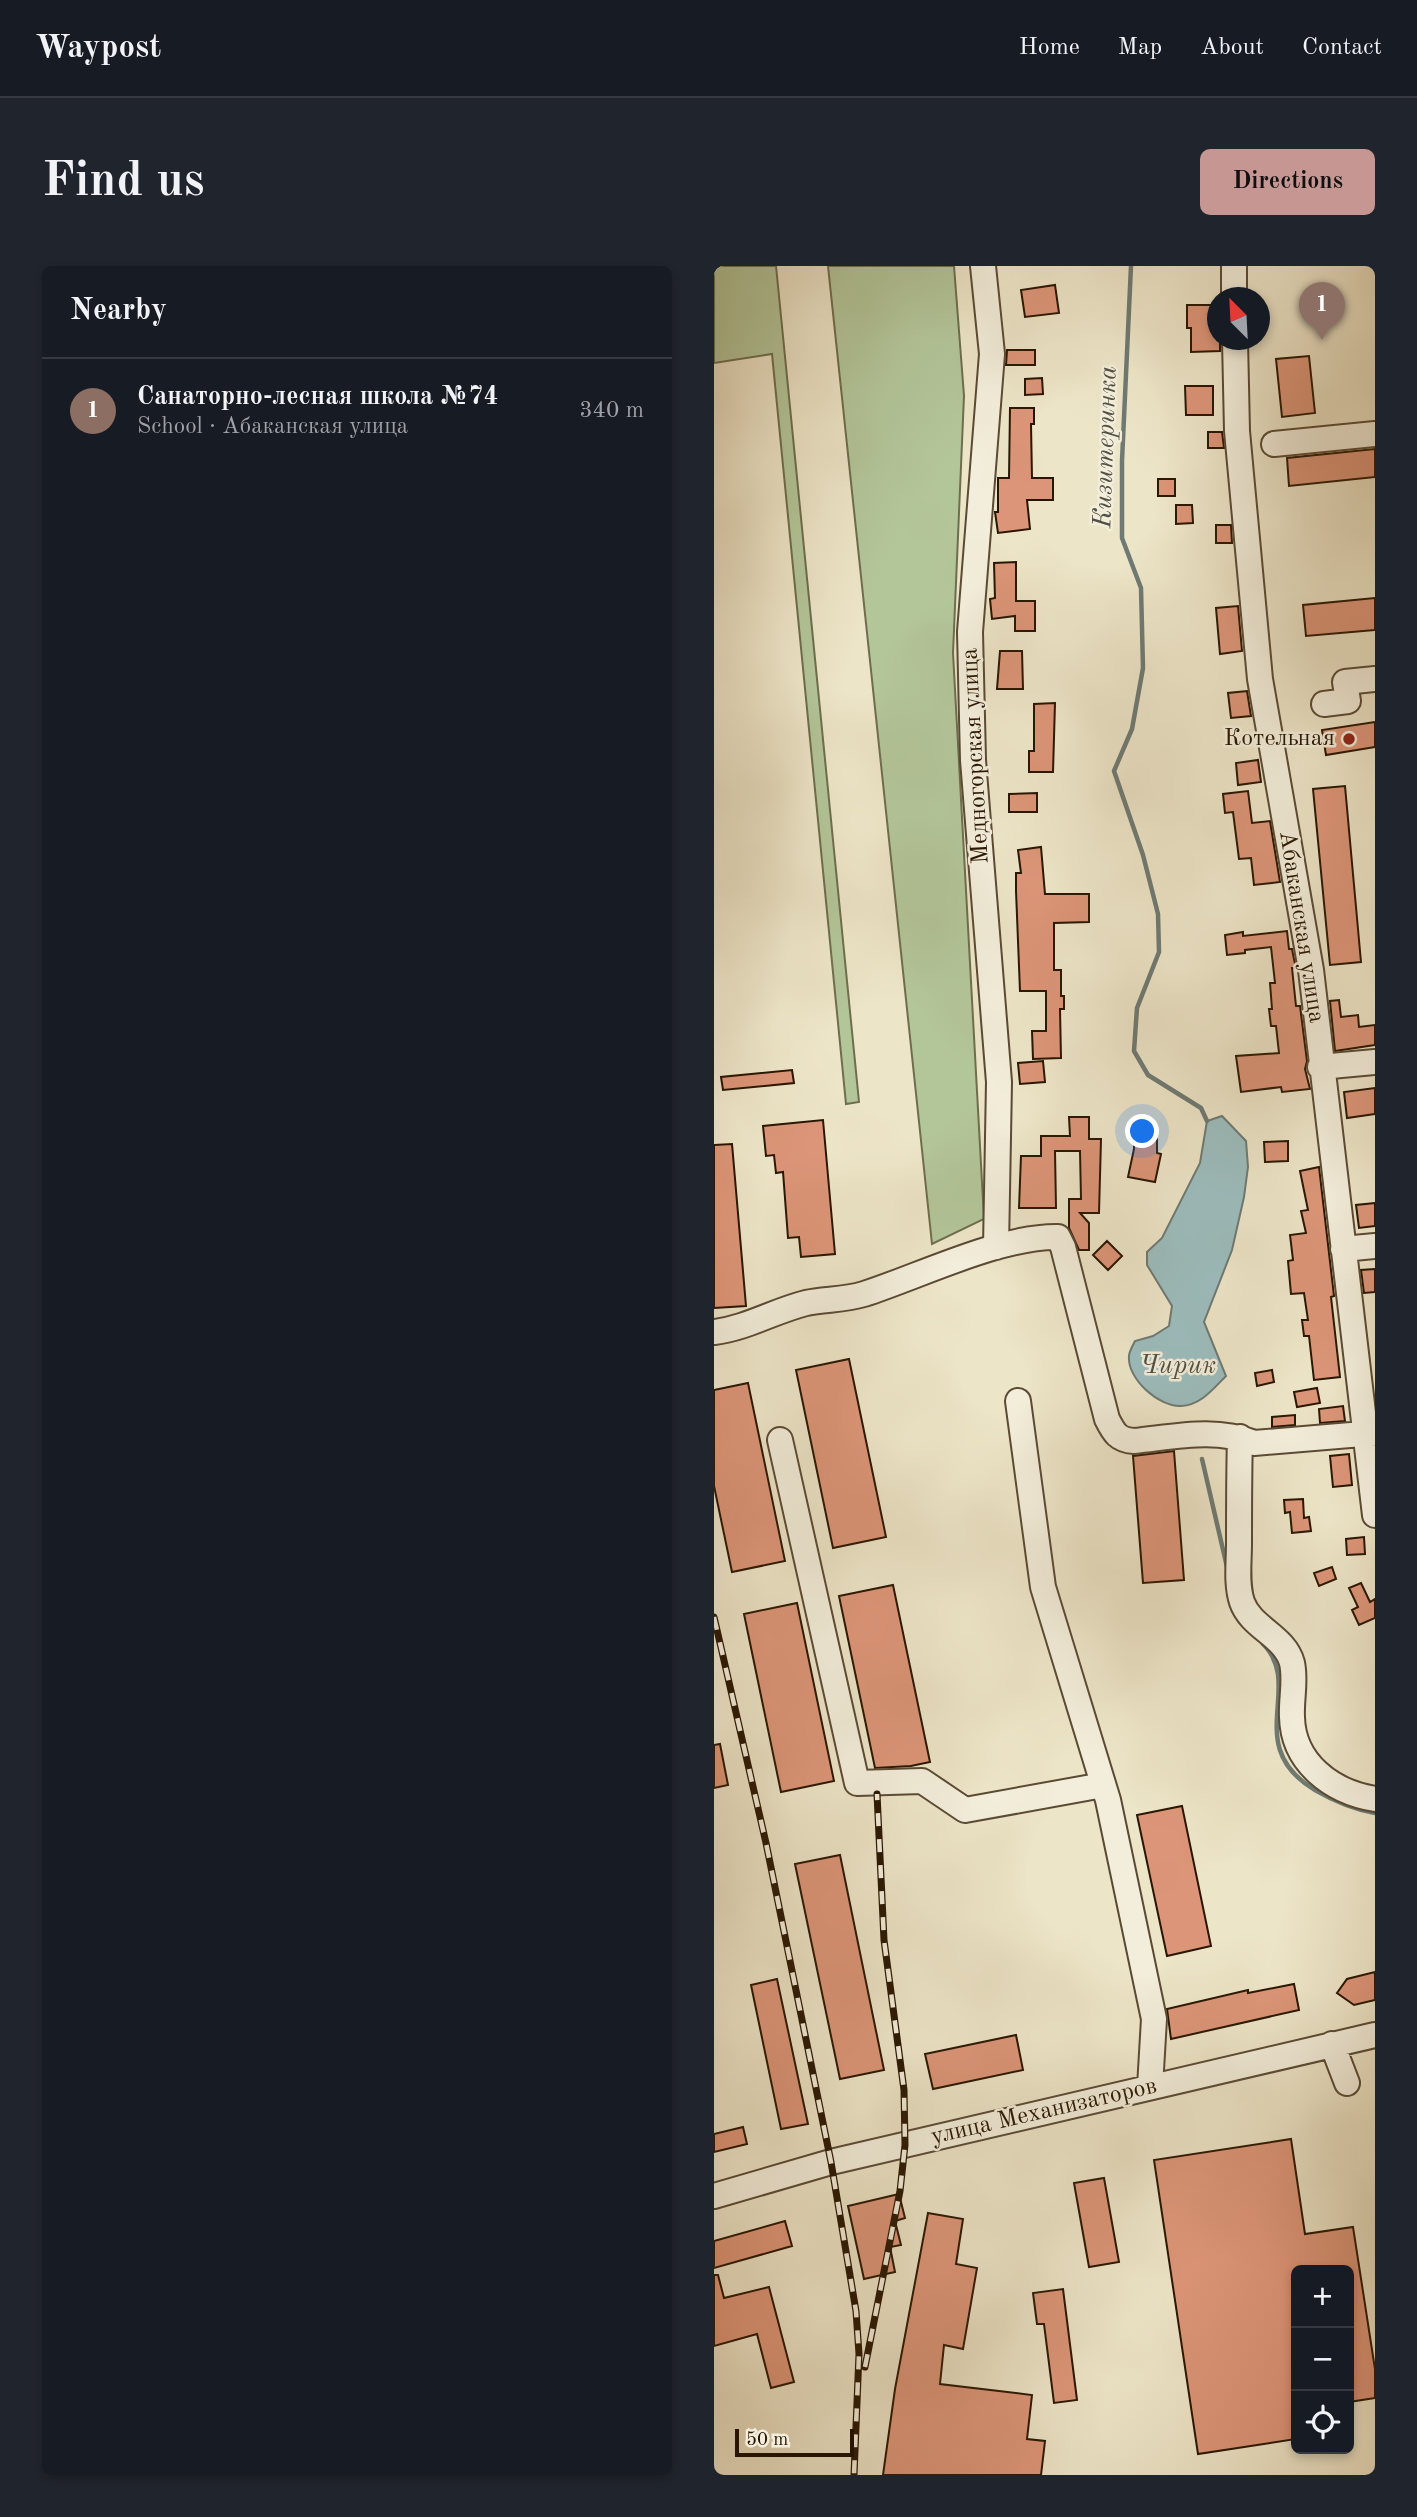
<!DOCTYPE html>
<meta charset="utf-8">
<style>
body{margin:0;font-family:"Old Standard TT",serif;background:#20242c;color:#f1f3f6}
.controls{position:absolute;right:21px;bottom:21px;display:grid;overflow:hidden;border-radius:10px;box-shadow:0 4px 10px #0003}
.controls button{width:63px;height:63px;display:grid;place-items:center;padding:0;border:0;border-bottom:2px solid #363941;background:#171b24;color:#f1f3f6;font:35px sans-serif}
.compass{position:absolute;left:493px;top:21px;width:63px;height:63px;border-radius:50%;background:#171b24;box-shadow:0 4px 10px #0003;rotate:336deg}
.scale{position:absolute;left:21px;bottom:18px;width:119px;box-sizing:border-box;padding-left:7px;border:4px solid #291602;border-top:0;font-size:19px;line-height:24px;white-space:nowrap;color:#291602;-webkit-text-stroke:5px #f3eedb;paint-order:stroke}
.you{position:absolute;left:429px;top:866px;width:24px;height:24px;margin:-18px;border:5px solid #fff;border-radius:50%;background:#1a73e8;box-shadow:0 0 0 10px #1a73e833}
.badge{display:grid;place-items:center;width:46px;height:46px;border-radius:50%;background:#c59692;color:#fff;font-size:23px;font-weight:700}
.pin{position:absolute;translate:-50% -58px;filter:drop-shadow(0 2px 4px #0008)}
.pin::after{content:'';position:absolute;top:37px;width:24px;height:21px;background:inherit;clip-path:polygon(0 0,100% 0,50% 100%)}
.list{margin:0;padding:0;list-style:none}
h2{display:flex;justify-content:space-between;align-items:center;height:91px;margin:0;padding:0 28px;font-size:30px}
h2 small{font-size:23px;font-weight:400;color:#9ea1a6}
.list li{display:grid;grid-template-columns:46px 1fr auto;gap:21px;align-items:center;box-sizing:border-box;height:105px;padding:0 28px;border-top:2px solid #363941}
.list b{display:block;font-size:26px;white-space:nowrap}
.list p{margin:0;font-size:23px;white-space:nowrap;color:#9ea1a6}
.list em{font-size:23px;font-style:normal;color:#9ea1a6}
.icon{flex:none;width:38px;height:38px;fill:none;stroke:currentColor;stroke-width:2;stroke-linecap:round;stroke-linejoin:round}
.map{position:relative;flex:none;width:661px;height:2209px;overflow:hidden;border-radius:10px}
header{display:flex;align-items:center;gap:42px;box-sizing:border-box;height:98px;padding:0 35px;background:#171b24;border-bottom:2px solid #363941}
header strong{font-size:33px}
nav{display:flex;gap:38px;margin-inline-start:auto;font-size:24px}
.intro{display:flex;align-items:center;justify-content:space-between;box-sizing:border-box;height:168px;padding:0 42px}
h1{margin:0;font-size:49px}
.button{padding:18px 32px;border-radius:10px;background:#c59692;color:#111;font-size:24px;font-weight:700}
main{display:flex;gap:42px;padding:0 42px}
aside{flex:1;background:#171b24;border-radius:10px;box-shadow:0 4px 10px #0003}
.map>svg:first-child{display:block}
.green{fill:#b3c69a;stroke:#6e6e4e;stroke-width:2}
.water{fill:#9cbdbe;stroke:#6e7a73;stroke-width:2}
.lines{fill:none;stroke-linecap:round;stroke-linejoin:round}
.stream{stroke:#6e7a73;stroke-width:4.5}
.building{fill:#dc9578;stroke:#291602;stroke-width:2}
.minor-casing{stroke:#5a4a34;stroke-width:28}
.minor{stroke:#f3eedb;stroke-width:24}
.rail-casing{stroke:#291602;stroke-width:7}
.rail{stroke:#f3eedb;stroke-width:4.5;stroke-dasharray:13;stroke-linecap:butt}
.poi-dot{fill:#8f2418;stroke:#f3eedb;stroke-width:2.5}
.labels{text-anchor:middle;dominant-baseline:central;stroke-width:5;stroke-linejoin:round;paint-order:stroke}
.poi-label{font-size:24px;fill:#291602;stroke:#f3eedb;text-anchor:end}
.street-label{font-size:24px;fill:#291602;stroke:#f3eedb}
.water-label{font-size:26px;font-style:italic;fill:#515044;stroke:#f3eedb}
</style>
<header>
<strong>Waypost</strong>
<nav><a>Home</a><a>Map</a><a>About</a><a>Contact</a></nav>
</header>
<div class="intro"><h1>Find us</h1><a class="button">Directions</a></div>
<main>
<aside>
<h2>Nearby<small></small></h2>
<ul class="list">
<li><span class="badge" style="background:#8d6e63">1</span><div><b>Санаторно-лесная школа №74</b><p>School · Абаканская улица</p></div><em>340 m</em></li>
</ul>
</aside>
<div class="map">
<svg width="661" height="2209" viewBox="0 0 661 2209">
<rect width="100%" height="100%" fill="#ede5c8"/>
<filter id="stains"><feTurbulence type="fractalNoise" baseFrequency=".00286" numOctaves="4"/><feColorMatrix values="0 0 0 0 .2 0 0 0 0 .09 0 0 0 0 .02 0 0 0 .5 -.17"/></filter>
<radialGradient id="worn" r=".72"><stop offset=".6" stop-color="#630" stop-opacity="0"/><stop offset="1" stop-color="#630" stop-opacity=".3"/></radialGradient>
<path class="green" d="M0 0H62L145 836 132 838 58 88 0 97Z
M114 0H240L250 130 239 387 270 953 218 978Z"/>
<path class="water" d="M508 850 532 875 534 901 530 931 518 984 490 1056 512 1110C499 1123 487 1139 467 1140 445 1141 413 1113 415 1090 415 1086 419 1079 421 1075L439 1070 455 1060 458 1040 433 999V986L448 972 486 897 493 855Z"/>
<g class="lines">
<path class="stream" d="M417 0 408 195V272L427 322 429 402 418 463 400 505 429 589 444 648 445 686 423 742 420 785 434 809 487 842 493 855
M488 1193 513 1301
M549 1378C591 1420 527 1480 601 1524 620 1535 639 1543 661 1547"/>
</g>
<path class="building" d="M341 19 345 47 311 51 307 24Z
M473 39H503V74H506V85L477 86V62H473Z
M293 84H321V99H292Z
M595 90 601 147 568 151 562 93Z
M328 112 329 128 311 129V113Z
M471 120H499V149H472Z
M296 142H320V158H317L318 212H339V234H313L316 263 284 267 281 246H284V212H295Z
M494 166H508L510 182H494Z
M661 183V211L575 220 573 192Z
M444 213H461V230H444Z
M462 239H478L479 257 462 258Z
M502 259H517L518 277H502Z
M302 296V335H321V365H301V350L278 353 276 333 281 332 280 297Z
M661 332V364L592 370 589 339Z
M524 340 528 385 506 388 502 342Z
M286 385H308L309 423H283Z
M533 425 537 450 517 452 514 427Z
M341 437 339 506H315V485H320V438Z
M661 456V481L612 489 608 464Z
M544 494 547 516 524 519 522 497Z
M631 520 647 696 616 699 599 523Z
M534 525 538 557 556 555 566 616 540 619 537 592 525 593 519 546 511 547 509 528Z
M323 527V546H295V528Z
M327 581 331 628H375V656L340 657V704H347V730H350V743H346L347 792 319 793 318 765H332V725H306L302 625V607H307L304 584Z
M573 665 575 683H578L581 698V702H578L582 740H586L593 795 591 803 596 823 568 826 567 821 527 826 522 790 565 787 562 760H557L555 743H558L556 717H561L557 681 531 684V687L513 689 511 669 529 666V670Z
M625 734 627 751 644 749 645 761 661 759V779L621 785 616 735Z
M329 795 331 816 306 818 304 797Z
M78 804 80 817 9 824 7 811Z
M661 822V848L633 852 630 826Z
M355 851H375V873H387L385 947H366L375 957V984H365L355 962V933H367L366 885H341L342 942H305L307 890H327V870H356Z
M109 854 121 988 87 991 85 971 74 972 69 906 62 907 60 889 52 890 49 860Z
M420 865H443V887L447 888 441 916 414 911 420 883Z
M574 875V895L551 896 550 876Z
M18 878 32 1040 0 1042V879Z
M605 901 620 1030 617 1031 626 1111 600 1114 595 1070H590L588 1054H594L590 1027 577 1028 574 995 579 994 576 969 592 967 587 945 594 944 586 905Z
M661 937V960L645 962 642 939Z
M393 975 408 990 394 1004 379 989Z
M661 1003V1026L650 1027 647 1004Z
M135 1093 172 1271 119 1282 82 1104Z
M558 1104 560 1116 543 1120 541 1107Z
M34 1117 71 1295 18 1306 0 1220V1124Z
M603 1122 606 1137 583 1141 580 1126Z
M629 1140 631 1155 606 1157 605 1143Z
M581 1149V1159L558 1161V1151Z
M460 1185 470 1314 429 1317 419 1190Z
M635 1188 638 1219 619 1221 616 1190Z
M589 1233 590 1252 595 1251 597 1265 578 1267 576 1246 571 1247 570 1234Z
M650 1271 651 1288 633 1289 632 1273Z
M618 1301 622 1313 605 1320 600 1307Z
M647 1317 656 1336 661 1333V1352L645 1359 638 1344 644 1341 635 1322Z
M179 1319 216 1496 197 1500 161 1502 125 1330Z
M83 1337 120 1515 67 1526 30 1348Z
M6 1478 14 1519 0 1522V1479Z
M468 1540 497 1680 453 1690 423 1549Z
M126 1589 170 1804 126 1813 81 1598Z
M661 1706V1734L640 1739 623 1727 633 1713Z
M63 1713 94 1858 67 1863 37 1719Z
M580 1718 585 1744 457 1773 453 1743 534 1724V1727Z
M302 1769 309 1804 219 1823 211 1788Z
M29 1861 33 1878 0 1886V1868Z
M577 1873 591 1968 639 1961 661 2103V2132L635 2136V2004H582V2173L484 2188 440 1894Z
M390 1912 405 1996 375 2001 360 1917Z
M185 1928 191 1952 181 1955 187 1979 176 1981 181 2006 150 2013 134 1940Z
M214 1947 249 1953 242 1998 263 2002 249 2083 230 2079 226 2118 318 2129 313 2173 331 2175 327 2209H169L181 2123Z
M71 1955 78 1980 0 2002V1975Z
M0 2009H4L10 2032 55 2021 80 2116 57 2122 43 2068 0 2080Z
M349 2023 363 2134 340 2137 330 2058H323L319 2027Z"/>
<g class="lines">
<defs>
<path id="minor" d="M269 0 278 88 256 366 259 494 285 816 282 981
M520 0V32
M521 74 523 165 546 413 597 704 661 1249
M560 178 661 168
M610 438 634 435 631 416 661 413
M606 801 661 796
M629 983 661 980
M0 1066C33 1062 60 1045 92 1037 110 1033 131 1034 150 1028 206 1010 286 970 344 971L349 981 393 1153C400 1167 404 1174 420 1175 460 1171 502 1161 540 1177L661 1167
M304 1135 329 1321 394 1534 440 1753 436 1821
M526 1171C525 1206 525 1242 525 1278 525 1296 522 1318 528 1336 537 1362 571 1370 578 1397 582 1415 577 1433 578 1451 579 1497 618 1526 661 1533
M66 1174 143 1517 208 1515 251 1544 389 1519
M618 1778 633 1817
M0 1930 117 1896 661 1769"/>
</defs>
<use href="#minor" class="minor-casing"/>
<use href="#minor" class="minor"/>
<defs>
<path id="rail" d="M0 1351 52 1577 117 1896 142 2045 145 2088 140 2209
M151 2101 186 1925 191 1879 190 1824 170 1674 163 1528"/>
</defs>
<use href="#rail" class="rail-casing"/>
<use href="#rail" class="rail"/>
</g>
<circle class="poi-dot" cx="635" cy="473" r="7"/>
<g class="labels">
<g class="poi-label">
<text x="621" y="473">Котельная</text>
</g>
<g class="street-label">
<text transform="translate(262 490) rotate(-93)">Медногорская улица</text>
<text transform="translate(587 661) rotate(81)">Абаканская улица</text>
<text transform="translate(330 1846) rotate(-13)">улица Механизаторов</text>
</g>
<g class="water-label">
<text transform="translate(392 181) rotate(-88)">Кизитеринка</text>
<text x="464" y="1100">Чирик</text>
</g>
</g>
<rect width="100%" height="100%" filter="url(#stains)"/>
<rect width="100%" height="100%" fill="url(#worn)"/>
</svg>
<div class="controls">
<button>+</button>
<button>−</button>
<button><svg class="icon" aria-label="locate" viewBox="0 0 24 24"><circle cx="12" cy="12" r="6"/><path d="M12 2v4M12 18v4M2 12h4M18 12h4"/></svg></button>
</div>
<svg class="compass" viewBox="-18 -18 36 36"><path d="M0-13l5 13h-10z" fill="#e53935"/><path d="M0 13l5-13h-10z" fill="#9ea1a6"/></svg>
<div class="scale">50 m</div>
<div class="you"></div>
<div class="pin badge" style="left:608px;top:74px;background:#8d6e63">1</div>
</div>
</main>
